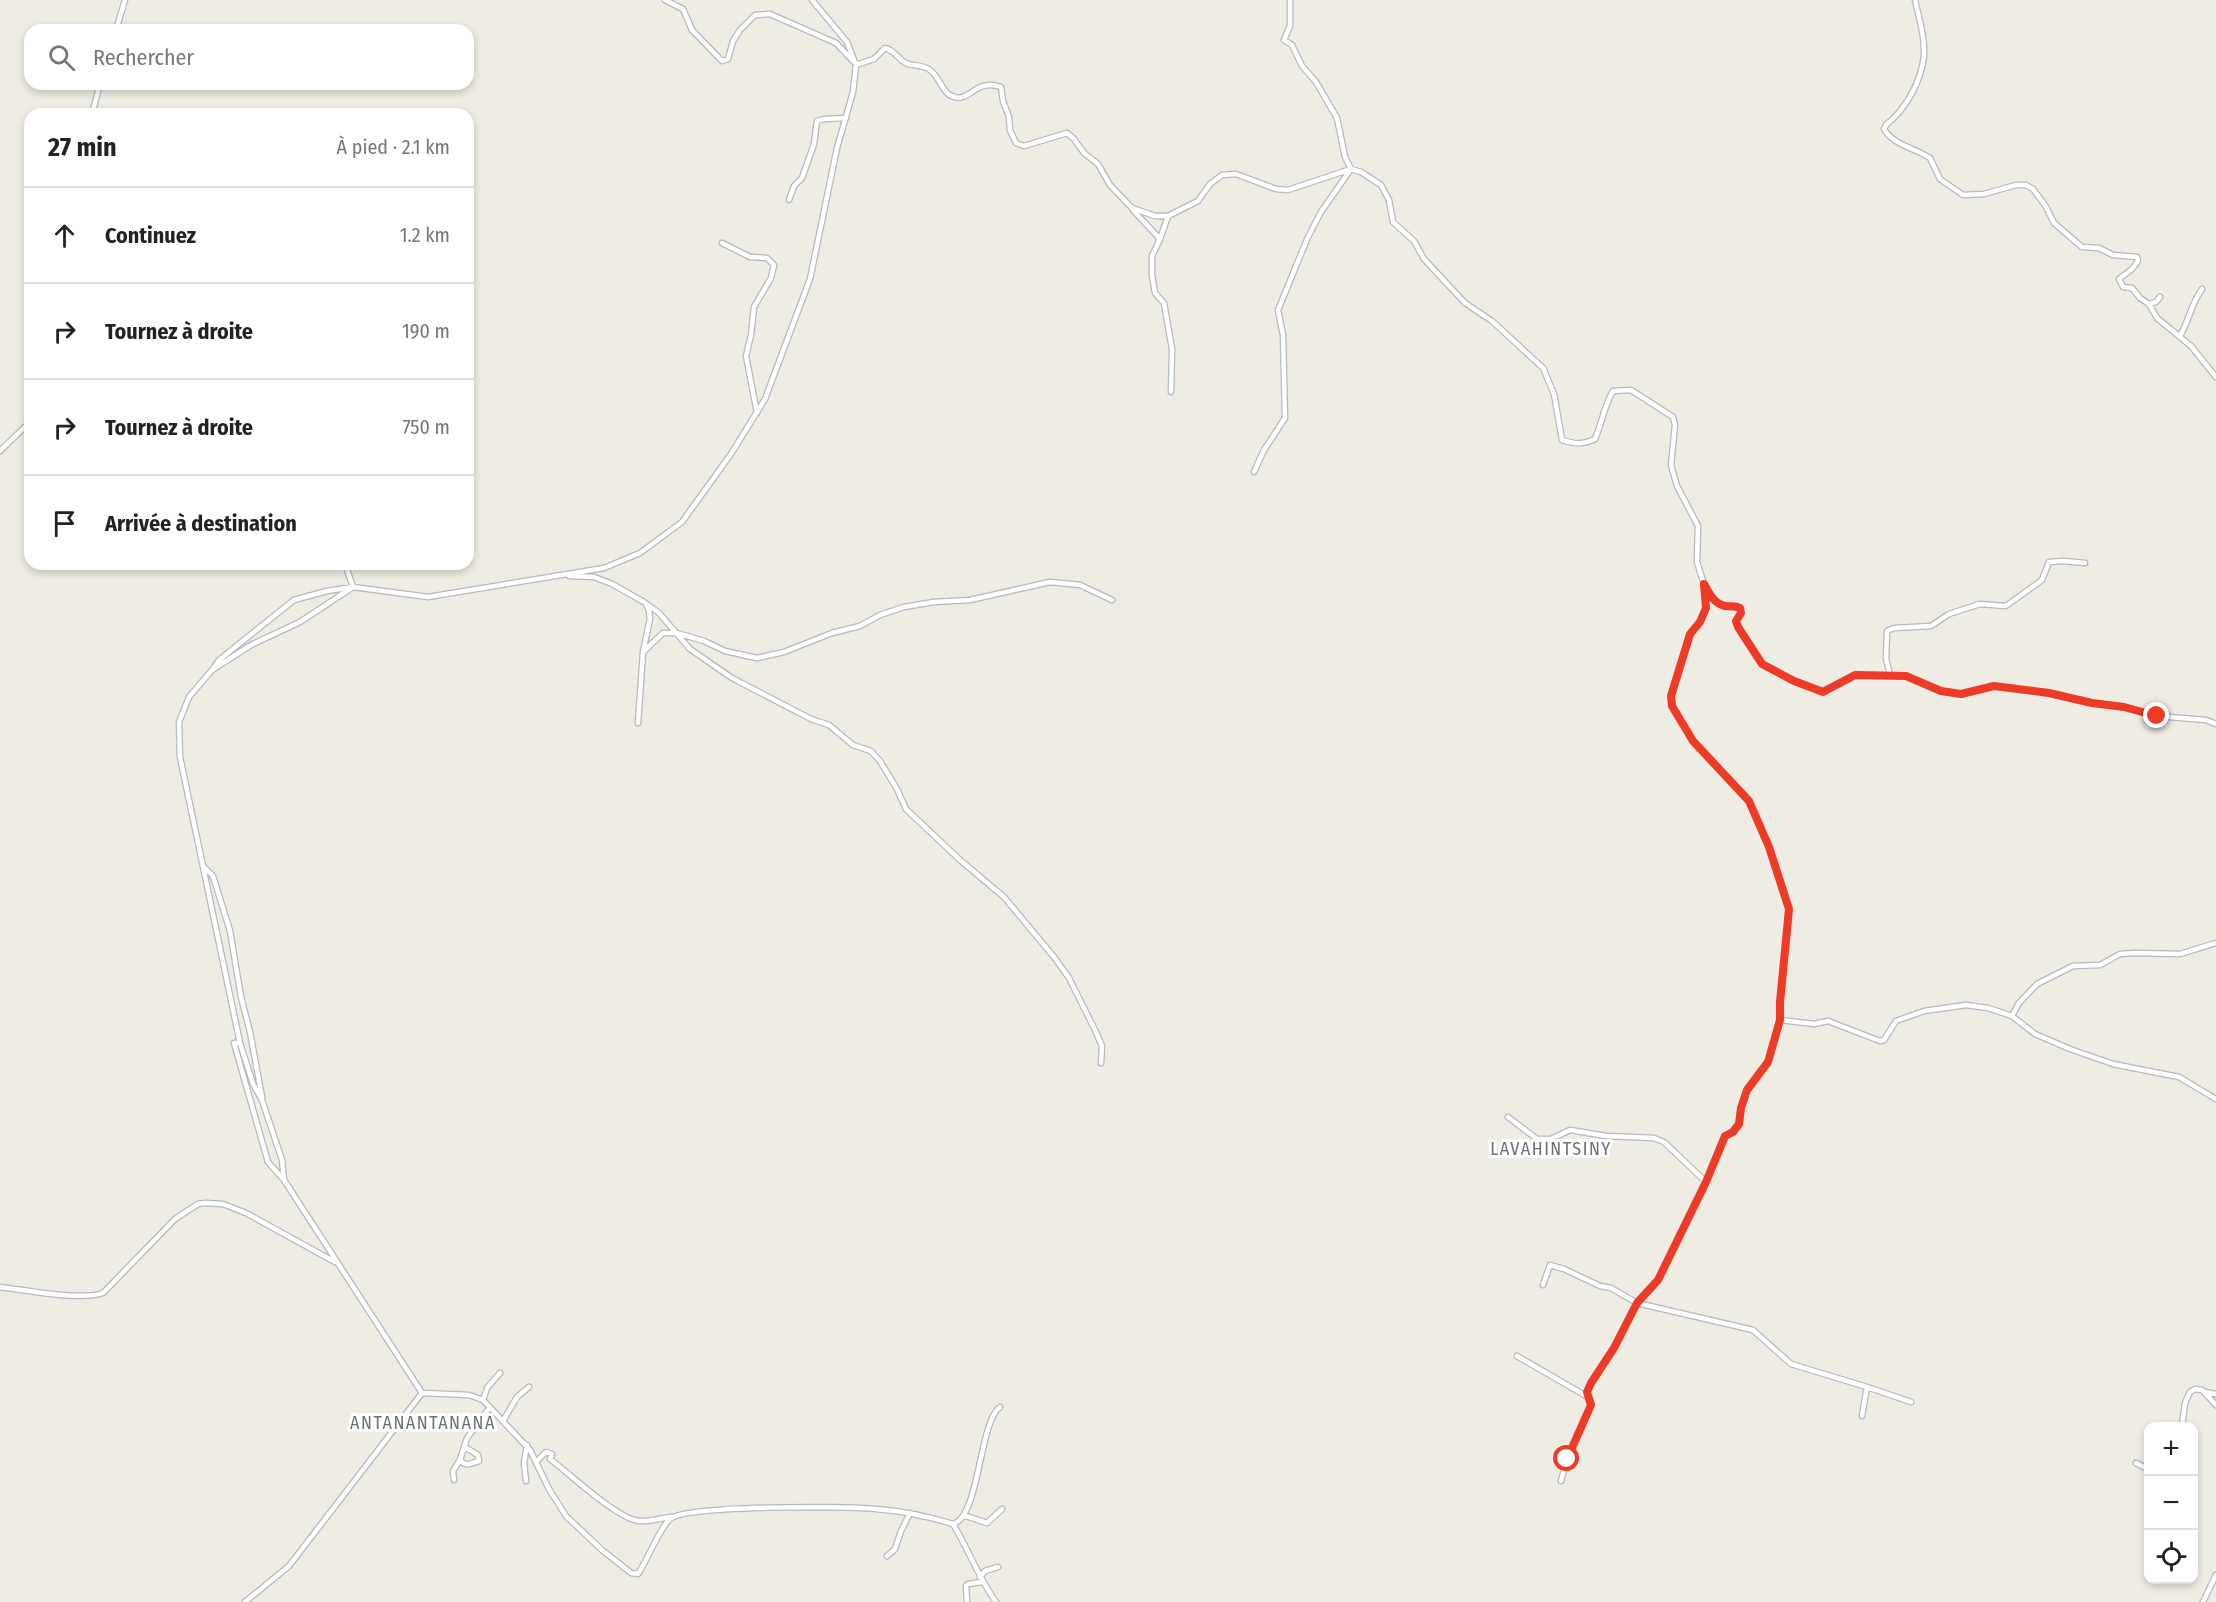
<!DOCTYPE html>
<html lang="fr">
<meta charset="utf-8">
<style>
body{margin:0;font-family:"Fira Sans Condensed",sans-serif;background:#f6f6f6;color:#222}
.controls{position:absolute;right:18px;bottom:18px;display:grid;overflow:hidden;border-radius:12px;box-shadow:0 3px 9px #0003}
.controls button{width:54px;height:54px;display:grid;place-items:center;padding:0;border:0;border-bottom:2px solid #e0e0e0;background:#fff;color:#222;font:30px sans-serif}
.stop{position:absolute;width:18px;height:18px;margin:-14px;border:4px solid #ee3b28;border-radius:50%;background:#fff}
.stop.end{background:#ee3b28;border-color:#fff;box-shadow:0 2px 6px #0008}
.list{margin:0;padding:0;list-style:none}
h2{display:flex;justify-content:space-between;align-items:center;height:78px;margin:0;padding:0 24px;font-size:26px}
h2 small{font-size:20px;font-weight:400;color:#767676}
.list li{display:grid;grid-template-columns:39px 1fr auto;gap:18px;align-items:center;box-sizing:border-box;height:96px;padding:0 24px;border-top:2px solid #e0e0e0}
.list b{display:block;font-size:22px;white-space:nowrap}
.list em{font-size:20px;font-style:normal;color:#767676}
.icon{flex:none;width:33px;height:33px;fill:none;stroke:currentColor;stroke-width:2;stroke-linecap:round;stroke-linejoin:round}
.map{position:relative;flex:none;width:2216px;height:1602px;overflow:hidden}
.search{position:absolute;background:#fff;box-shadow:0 3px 9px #0003;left:24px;top:24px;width:450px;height:66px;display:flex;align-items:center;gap:15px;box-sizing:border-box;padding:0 21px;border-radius:18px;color:#767676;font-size:22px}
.panel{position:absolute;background:#fff;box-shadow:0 3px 9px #0003;left:24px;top:108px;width:450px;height:462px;border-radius:18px}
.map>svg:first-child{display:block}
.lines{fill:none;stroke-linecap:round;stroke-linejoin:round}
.minor-casing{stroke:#b5b9bd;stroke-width:7}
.minor{stroke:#fff;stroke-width:4.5}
.route{stroke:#ee3b28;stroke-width:8}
.labels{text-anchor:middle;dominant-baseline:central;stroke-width:6;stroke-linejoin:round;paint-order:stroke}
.quarter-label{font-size:18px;letter-spacing:1.5px;fill:#6c7176;stroke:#fff}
</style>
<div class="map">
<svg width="2216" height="1602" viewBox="0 0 2216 1602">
<rect width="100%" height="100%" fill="#eeece3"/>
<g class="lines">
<defs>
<path id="minor" d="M665 0 683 9 692 30 722 61 728 59 733 41 740 30 755 15 770 14 836 43 855 63
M1915 0C1919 18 1925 37 1924 56 1921 82 1906 109 1886 125L1884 129C1893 145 1915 148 1930 158L1940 179 1963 195 1984 194 2016 185H2026L2033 189 2045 205 2054 223 2082 247 2099 248 2113 255 2137 257 2138 261 2132 269 2119 279 2123 287 2132 288 2140 298 2149 304 2157 318 2191 346 2216 377
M116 30 125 0
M856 65 874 59 885 48C895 50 899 61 908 64 915 66 924 65 930 70 940 77 942 94 954 97 970 102 976 78 1001 87L1003 101 1009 117 1010 130 1016 143 1024 146 1067 133 1074 139 1084 153 1098 164 1110 185 1132 208 1155 216H1168L1198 201 1210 184 1222 175 1236 174 1276 189 1288 190 1351 169 1361 172 1381 185 1389 200 1393 222 1414 241 1424 259 1465 303 1492 321 1543 368 1554 394 1562 440C1574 444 1582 445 1595 439 1602 423 1604 406 1613 391L1631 390 1673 417 1675 425 1671 465 1677 486 1698 526 1697 562 1704 584 1713 600 1724 606 1740 608 1741 613 1736 621 1739 628 1762 664 1794 681 1823 691 1855 675 1906 676 1941 691 1961 694 1994 686 2048 693 2092 703 2124 707 2157 716 2206 720 2216 724
M92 114 100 84
M789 200 794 186 802 178 814 144 817 121 824 119 846 118
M1133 210 1160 239 1152 256V275L1155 293 1164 303 1172 349 1171 392
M1160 239 1168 216
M722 243 750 257 767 258 774 265 771 278 754 307 751 335 746 356 757 413
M2149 304 2156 302 2160 297
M2180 336C2189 321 2191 304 2202 289
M0 451 30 422
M1254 472 1264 450 1285 418 1283 335 1278 310 1308 237 1321 212 1351 169 1345 157 1337 118 1316 82 1302 66 1292 45 1284 40 1290 26V0
M569 576 594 577 612 584 644 602 659 613 690 649 732 678 811 719 829 725 853 745 871 751 880 761 897 789 906 809 960 860 1004 897 1054 957 1069 978 1095 1030 1102 1046 1101 1063
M1704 586 1706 608 1700 622 1690 634 1671 696 1672 706 1693 741 1749 801 1769 847 1789 909 1780 1002V1020
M643 652 663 633H677L704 641 725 651 757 658 784 652 832 633 860 626 880 615 904 607 934 602 970 600 1050 582 1080 585 1112 600
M214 667 219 660 294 600 327 591 353 587 345 564
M1890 675 1886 659 1887 631 1894 628 1931 626 1949 614 1980 604 2006 606 2042 580 2049 562 2064 561 2085 563
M638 723 643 652 650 619 649 610 646 604
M203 866 213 876 230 931 241 997 250 1032 262 1097
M2216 943 2180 954 2134 953 2120 954 2100 965 2073 966 2037 984 2019 1003 2012 1016 2035 1034 2070 1049 2113 1064 2179 1077 2216 1099
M240 1043H234L268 1162 284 1180
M1508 1117 1537 1139H1551L1570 1130 1606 1136 1654 1138 1664 1142 1706 1182
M1543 1285 1550 1265 1564 1269 1600 1286 1611 1288 1637 1303 1753 1330 1791 1364 1867 1387 1862 1416
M0 1287C25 1290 81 1301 103 1293L175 1219 198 1204 205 1203 223 1204 246 1213 335 1262
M1517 1356 1588 1397
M1867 1387 1911 1402
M2206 1392 2216 1394
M422 1393 284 1180 282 1160 262 1100 253 1084 240 1043 180 757 179 722 189 697 212 670 251 645 300 622 353 587 428 597 604 568 640 553 682 522 731 454 765 399 810 279 837 148 853 92 856 65 847 42 812 0
M422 1393 469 1395 483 1400 530 1450 549 1489 566 1516 602 1550 631 1573 638 1574C648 1559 659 1529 670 1519 685 1505 849 1506 876 1509 903 1511 927 1516 953 1524 969 1550 978 1577 996 1602
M483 1400 487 1388 500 1373
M503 1421 517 1397 529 1387
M2182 1426 2185 1403 2190 1392 2195 1389 2202 1390 2216 1405
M460 1460C467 1468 470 1463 479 1461L478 1455 465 1447
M536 1462 546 1452 552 1454 550 1459C570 1474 616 1518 639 1521 650 1522 660 1518 671 1517
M2136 1463 2148 1469
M454 1480 453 1471 460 1460 467 1438 490 1407
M526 1481 524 1463 527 1445
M1561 1481 1567 1459 1591 1405 1587 1392 1591 1383 1614 1348 1637 1303 1658 1280 1706 1182 1725 1136 1733 1132 1739 1124 1741 1108 1747 1090 1768 1062 1780 1020 1814 1024 1828 1021 1880 1041 1884 1040 1896 1021 1924 1011 1966 1005 1988 1008 2012 1016
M963 1517 966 1516 987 1523 1002 1509
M953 1524C980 1516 979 1422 1000 1407
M887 1556 895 1549 901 1531 910 1513
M980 1577 985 1571 998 1567
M245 1602 289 1566 422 1393
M967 1602 966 1586 968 1584 982 1582
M2203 1602 2216 1575"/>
</defs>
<use href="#minor" class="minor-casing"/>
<use href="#minor" class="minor"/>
</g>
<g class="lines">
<path class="route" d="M1567 1459 1591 1405 1587 1392 1591 1383 1614 1348 1637 1303 1658 1280 1706 1182 1725 1136 1733 1132 1739 1124 1741 1108 1747 1090 1768 1062 1780 1020V1002L1789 909 1769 847 1749 801 1693 741 1672 706 1671 696 1690 634 1700 622 1706 608 1704 584C1709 593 1714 604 1725 606 1731 607 1735 605 1740 608L1741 613 1736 621 1738 627 1762 664 1794 681 1823 692 1855 675 1906 676 1941 691 1961 694 1994 686 2049 693 2092 703 2124 707 2157 716"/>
</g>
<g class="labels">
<g class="quarter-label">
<text x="1551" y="1149">LAVAHINTSINY</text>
<text x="423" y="1423">ANTANANTANANA</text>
</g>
</g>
</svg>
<div class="controls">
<button>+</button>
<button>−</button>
<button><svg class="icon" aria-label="locate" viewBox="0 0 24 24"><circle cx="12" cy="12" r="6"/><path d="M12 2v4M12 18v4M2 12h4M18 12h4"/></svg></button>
</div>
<div class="stop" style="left:1567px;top:1459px"></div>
<div class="stop end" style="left:2157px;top:716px"></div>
<div class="search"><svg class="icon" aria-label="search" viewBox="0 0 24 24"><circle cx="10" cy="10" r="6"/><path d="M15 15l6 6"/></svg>Rechercher</div>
<section class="panel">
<h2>27 min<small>À pied · 2.1 km</small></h2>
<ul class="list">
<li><svg class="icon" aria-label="ahead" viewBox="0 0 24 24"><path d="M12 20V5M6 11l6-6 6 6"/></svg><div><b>Continuez</b></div><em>1.2 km</em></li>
<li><svg class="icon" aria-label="right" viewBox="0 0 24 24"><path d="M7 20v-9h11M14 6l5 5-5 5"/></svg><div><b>Tournez à droite</b></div><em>190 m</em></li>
<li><svg class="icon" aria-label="right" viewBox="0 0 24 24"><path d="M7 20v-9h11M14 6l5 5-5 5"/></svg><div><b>Tournez à droite</b></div><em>750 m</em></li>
<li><svg class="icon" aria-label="arrive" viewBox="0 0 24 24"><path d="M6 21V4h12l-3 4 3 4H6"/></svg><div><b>Arrivée à destination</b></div></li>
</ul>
</section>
</div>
